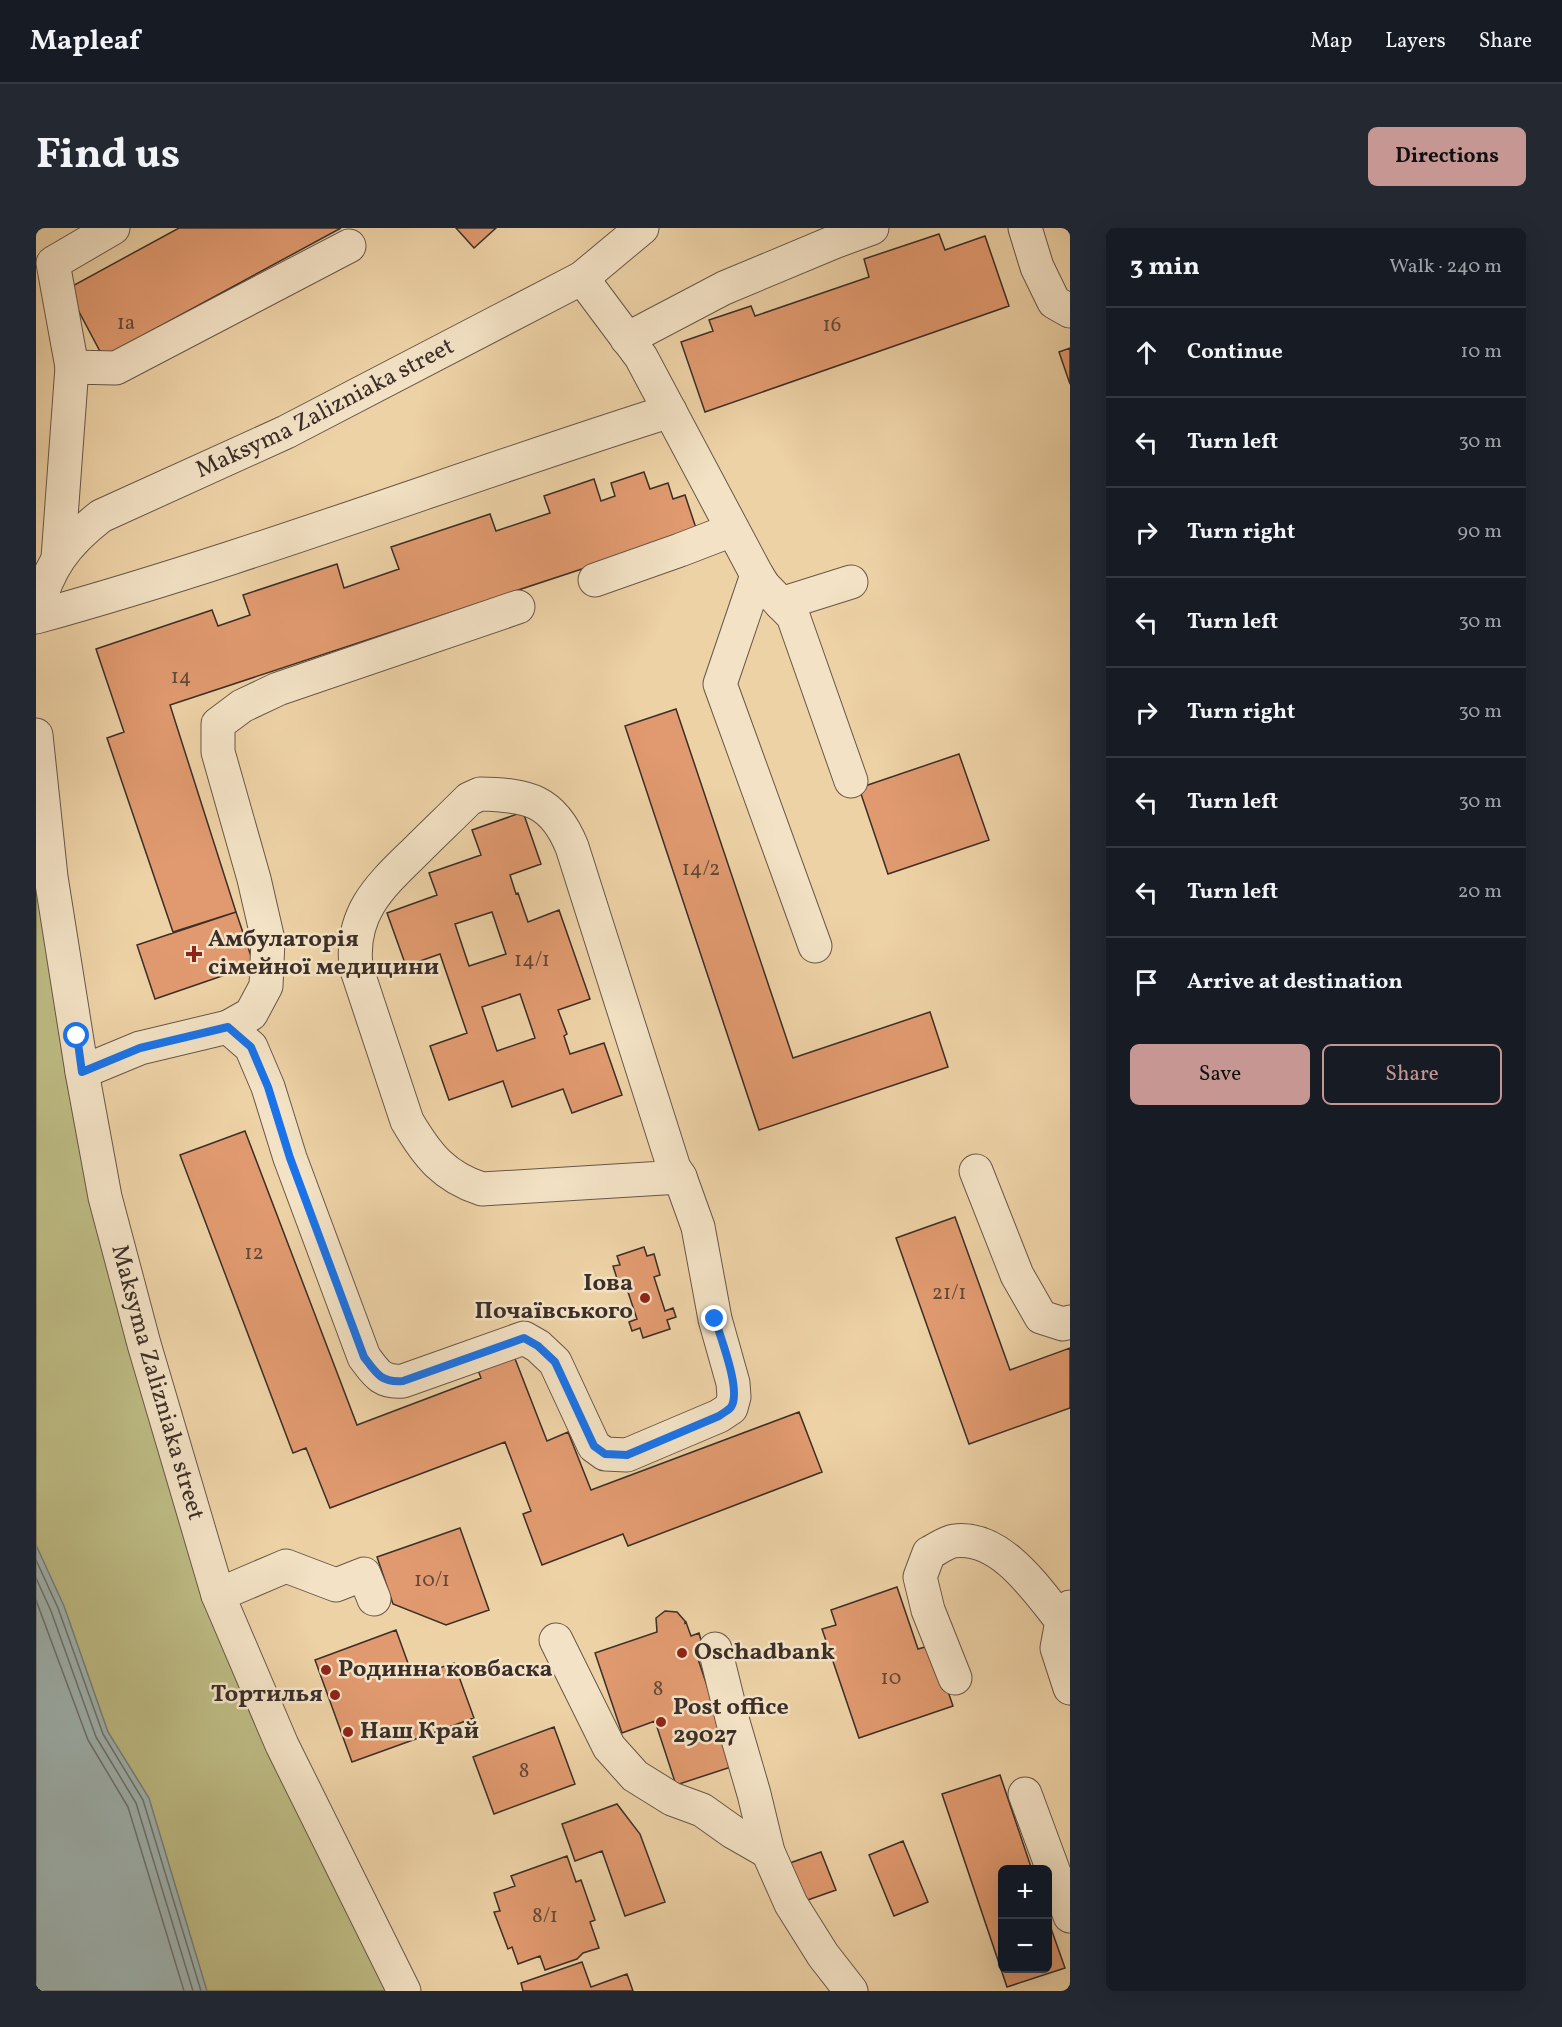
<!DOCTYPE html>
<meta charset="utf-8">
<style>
body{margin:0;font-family:Vollkorn,serif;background:#242831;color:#f1f3f6}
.controls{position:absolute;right:18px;bottom:18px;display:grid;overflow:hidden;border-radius:9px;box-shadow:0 6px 24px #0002}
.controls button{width:54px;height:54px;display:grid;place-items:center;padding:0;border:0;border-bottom:2px solid #363941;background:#171b24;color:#f1f3f6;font:30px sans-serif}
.stop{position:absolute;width:18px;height:18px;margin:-14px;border:4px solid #1a73e8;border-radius:50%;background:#fff}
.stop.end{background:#1a73e8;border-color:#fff;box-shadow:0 2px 6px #0008}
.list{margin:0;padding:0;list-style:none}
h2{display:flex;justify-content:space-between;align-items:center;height:78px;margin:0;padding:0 24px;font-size:26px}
h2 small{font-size:20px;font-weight:400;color:#9ea1a6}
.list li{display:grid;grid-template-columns:39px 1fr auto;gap:18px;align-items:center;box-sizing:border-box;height:90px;padding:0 24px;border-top:2px solid #363941}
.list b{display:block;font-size:22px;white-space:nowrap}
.list em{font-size:20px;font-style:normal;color:#9ea1a6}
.actions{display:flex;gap:12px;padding:18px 24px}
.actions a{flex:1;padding:14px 0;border:2px solid #c59692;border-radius:9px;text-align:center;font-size:21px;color:#c59692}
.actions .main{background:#c59692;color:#111}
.icon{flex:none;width:33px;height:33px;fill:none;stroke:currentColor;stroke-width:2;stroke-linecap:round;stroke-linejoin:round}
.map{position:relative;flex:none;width:1034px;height:1763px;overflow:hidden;border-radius:9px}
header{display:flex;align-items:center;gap:36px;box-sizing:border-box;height:84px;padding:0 30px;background:#171b24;border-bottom:2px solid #363941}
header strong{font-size:28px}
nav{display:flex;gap:33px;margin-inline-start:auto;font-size:21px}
.intro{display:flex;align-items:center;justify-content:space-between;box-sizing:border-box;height:144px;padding:0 36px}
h1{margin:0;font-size:42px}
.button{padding:15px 27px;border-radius:9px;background:#c59692;color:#111;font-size:21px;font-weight:700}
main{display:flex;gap:36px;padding:0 36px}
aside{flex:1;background:#171b24;border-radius:9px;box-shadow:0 6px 24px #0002}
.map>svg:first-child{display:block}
.green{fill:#bdbb83;stroke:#7c7456;stroke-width:1.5}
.water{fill:#9eb5b3;stroke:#767f7c;stroke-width:1.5}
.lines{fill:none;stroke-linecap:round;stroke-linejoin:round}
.shore{stroke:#6c726e;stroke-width:1.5}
.building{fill:#e19a6f;stroke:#3b2e29;stroke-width:1.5;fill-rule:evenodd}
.minor-casing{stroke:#685748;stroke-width:35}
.minor{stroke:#f3e2c5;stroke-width:33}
.route{stroke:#1a73e8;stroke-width:8}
.poi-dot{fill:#8f2418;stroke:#f3e2c5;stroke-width:2}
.labels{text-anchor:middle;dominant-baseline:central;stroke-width:5;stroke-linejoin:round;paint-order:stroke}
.number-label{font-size:21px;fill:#64493a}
.street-label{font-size:24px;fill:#3b2e29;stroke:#f3e2c5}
.poi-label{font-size:24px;font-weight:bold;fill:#3b2e29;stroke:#f3e2c5;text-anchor:start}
</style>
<header>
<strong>Mapleaf</strong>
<nav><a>Map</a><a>Layers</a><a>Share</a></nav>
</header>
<div class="intro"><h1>Find us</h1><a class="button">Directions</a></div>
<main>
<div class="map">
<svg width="1034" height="1763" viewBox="0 0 1034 1763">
<rect width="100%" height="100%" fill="#edd2a6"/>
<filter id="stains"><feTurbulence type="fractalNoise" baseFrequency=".00333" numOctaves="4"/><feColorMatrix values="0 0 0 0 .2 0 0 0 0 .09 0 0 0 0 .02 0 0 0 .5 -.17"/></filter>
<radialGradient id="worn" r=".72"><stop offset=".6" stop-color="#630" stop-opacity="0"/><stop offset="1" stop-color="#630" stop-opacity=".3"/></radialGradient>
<path class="green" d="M0 640 95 1120 353 1763H0Z"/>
<path class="water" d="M0 1317 28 1378 72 1504 113 1570 171 1763H0Z"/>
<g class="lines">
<path class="shore" d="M0 1332 22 1380 67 1506 107 1572 165 1763
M0 1350 15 1383 60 1509 100 1575 157 1763
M0 1372 52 1512 92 1579 148 1763"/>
</g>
<path class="building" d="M143 0H305L67 129 31 61Z
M420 0H460L438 20Z
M903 6 909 22 949 8 973 78 669 184 645 114 677 103 673 92 715 78 719 88 833 49 828 31Z
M1034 120V156L1023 124Z
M608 244 614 261 632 255 637 271 649 267 661 303 134 477 200 684 137 704 71 510 88 504 60 421 176 382 182 398 214 387 207 367 301 336 308 360 363 341 355 319 454 286 460 303 514 285 508 268 558 251 565 273 579 268 575 255Z
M640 481 757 830 894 784 912 839 723 902 589 498Z
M923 526 953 612 852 646 823 560Z
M487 584 505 636 474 647 480 666 482 665 492 694 523 682 554 771 522 782 531 806 528 808 534 826 568 815 586 867 536 885 527 861 476 879 467 853 413 872 394 818 431 805 404 726 370 738 351 685 401 667 393 645 445 627 436 602ZM456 684 470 726 433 738 419 696ZM484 766 499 810 461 823 446 779Z
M200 684 218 737 119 771 101 717Z
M209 903 321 1197 445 1150 440 1137 476 1123 511 1213 532 1204 555 1262 763 1184 786 1244 592 1318 587 1306 506 1337 487 1286 495 1283 469 1214 294 1280 270 1220 257 1225 144 927Z
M919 989 974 1142 1034 1120V1180L933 1216 860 1010Z
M608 1019 611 1028 618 1026 624 1047 618 1049 629 1083 637 1080 640 1089 631 1092 634 1101 607 1110 604 1100 596 1103 593 1094 601 1091 590 1058 584 1060 577 1038 584 1037 581 1028Z
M424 1300 453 1382 410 1397 357 1376 341 1329Z
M861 1359 882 1421 896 1417 917 1478 823 1510 786 1401 800 1397 795 1382Z
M629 1383 641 1384 649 1393V1395L650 1394 655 1408 663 1405 669 1426 661 1428 698 1538 640 1557 619 1493 586 1505 559 1425 621 1404 620 1390Z
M360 1402 377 1449 418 1435 438 1490 316 1534 279 1432Z
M518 1499 539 1556 458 1586 437 1529Z
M964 1547 996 1642H966V1740H1011V1689L1029 1740 971 1759 906 1566Z
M581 1576 604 1606 629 1674 589 1688 566 1623 539 1633 526 1596Z
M867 1613 892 1674 858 1688 833 1627Z
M785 1624 800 1662 766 1674 751 1636Z
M531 1628 540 1654 545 1652 559 1692 554 1694 563 1720 547 1725 541 1731 509 1742 504 1728 482 1736 476 1719 472 1721 458 1684 464 1683 458 1665 479 1658 475 1648Z
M546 1734 555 1759 591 1746 597 1763H487L485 1755Z"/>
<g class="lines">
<defs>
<g id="minor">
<path d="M989 0 1001 39 1018 74 1034 83"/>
<path d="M546 50 605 129 721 347 728 358 757 388 815 553"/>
<path d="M591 111 688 60 798 14 836 0"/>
<path d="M36 139 17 35 77 0"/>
<path d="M22 330 36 139 80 140 313 18"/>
<path d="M721 347 684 456 779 718"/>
<path d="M559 352 644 322 696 302"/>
<path d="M745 376 815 354"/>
<path id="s1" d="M0 383C13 339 28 317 65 288L250 204 546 50 606 0"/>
<path d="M0 389C214 330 422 250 634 183"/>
<path id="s2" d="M0 507 15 649 46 844 69 969 108 1116 182 1367 246 1517 368 1763"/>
<path d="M444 566C492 567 517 572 536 619L638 940 644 949 446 961C408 949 391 927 371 893L320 739C314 685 344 658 379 624 397 606 415 589 433 571Z"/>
<path d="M192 799 215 786 230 758 232 712 218 651 182 524V496L206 478 242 461 482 379"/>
<path d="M46 844 104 820 192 799 215 819 232 859 254 930 328 1129C340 1145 345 1155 367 1153L488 1110 502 1118 519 1134 558 1218 569 1226 591 1227 683 1188 695 1180 698 1169 697 1155 679 1091 662 999 644 949"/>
<path d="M940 943 981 1047 1005 1089 1027 1096 1034 1094"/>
<path d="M182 1367 250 1338 300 1357 328 1346 338 1371"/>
<path d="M1034 1379 1026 1393 1021 1420 1034 1460"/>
<path d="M520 1412 573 1519 599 1548 636 1571 666 1582 697 1604 732 1624"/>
<path d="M679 1421 697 1494 718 1566 732 1624 755 1676 787 1727 815 1763"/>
<path d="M919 1450 892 1382 884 1349 893 1325C900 1322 910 1314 918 1313 965 1307 1000 1361 1026 1393"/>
<path d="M989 1566 1034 1688"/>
</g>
</defs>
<use href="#minor" class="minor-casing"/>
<use href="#minor" class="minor"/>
</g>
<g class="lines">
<path class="route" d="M41 808 46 844 104 820 192 799 215 819 232 859 254 930 328 1129C340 1145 345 1155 367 1153L488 1110 502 1118 519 1134 558 1218 569 1226 591 1227 683 1188C687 1185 693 1182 695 1179 706 1163 684 1109 679 1091"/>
</g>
<g class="poi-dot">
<path d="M155 717h6v6h6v6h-6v6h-6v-6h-6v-6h6z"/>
<circle cx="609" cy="1070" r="6"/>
<circle cx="646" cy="1425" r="6"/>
<circle cx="290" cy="1442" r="6"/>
<circle cx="299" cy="1467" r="6"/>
<circle cx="625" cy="1494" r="6"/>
<circle cx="312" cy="1504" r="6"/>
</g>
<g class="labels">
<g class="number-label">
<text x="90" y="95">1а</text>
<text x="796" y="97">16</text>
<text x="145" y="449">14</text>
<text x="665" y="641">14/2</text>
<text x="496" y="732">14/1</text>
<text x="218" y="1025">12</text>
<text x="913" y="1065">21/1</text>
<text x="396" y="1352">10/1</text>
<text x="855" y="1450">10</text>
<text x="622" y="1461">8</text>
<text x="488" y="1543">8</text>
<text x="509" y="1688">8/1</text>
</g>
<g class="street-label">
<text stroke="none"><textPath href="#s1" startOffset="366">Maksyma Zalizniaka street</textPath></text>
<text stroke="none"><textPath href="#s2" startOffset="660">Maksyma Zalizniaka street</textPath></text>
</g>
<g class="poi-label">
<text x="172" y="712">Амбулаторія<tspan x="172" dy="28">сімейної медицини</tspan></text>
<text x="597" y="1056" text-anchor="end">Іова<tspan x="597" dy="28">Почаївського</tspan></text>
<text x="658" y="1425">Oschadbank</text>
<text x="302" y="1442">Родинна ковбаска</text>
<text x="287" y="1467" text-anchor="end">Тортилья</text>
<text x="637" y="1480">Post office<tspan x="637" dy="28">29027</tspan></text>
<text x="324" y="1504">Наш Край</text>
</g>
</g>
<rect width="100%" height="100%" filter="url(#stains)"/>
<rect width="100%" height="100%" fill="url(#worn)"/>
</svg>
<div class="controls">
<button>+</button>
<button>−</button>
</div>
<div class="stop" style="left:41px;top:808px"></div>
<div class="stop end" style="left:679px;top:1091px"></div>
</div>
<aside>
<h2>3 min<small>Walk · 240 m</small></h2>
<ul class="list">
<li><svg class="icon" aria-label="ahead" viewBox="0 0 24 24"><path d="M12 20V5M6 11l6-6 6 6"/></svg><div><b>Continue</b></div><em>10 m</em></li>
<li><svg class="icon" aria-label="left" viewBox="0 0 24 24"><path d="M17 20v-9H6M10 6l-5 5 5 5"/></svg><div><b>Turn left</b></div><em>30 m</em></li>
<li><svg class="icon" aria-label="right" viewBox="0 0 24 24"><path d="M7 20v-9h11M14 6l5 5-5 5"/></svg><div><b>Turn right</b></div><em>90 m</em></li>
<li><svg class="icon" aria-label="left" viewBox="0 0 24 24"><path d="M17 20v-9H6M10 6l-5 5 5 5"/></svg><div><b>Turn left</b></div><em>30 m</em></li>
<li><svg class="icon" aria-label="right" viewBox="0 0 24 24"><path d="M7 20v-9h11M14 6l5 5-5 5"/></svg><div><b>Turn right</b></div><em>30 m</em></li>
<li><svg class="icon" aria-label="left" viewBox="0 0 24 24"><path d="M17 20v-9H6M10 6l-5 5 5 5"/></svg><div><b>Turn left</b></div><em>30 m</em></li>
<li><svg class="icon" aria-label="left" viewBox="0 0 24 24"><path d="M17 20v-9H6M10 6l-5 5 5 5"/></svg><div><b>Turn left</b></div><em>20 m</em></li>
<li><svg class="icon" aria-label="arrive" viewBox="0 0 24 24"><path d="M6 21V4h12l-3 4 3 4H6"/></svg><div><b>Arrive at destination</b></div></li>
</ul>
<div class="actions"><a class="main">Save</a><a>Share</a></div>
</aside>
</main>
